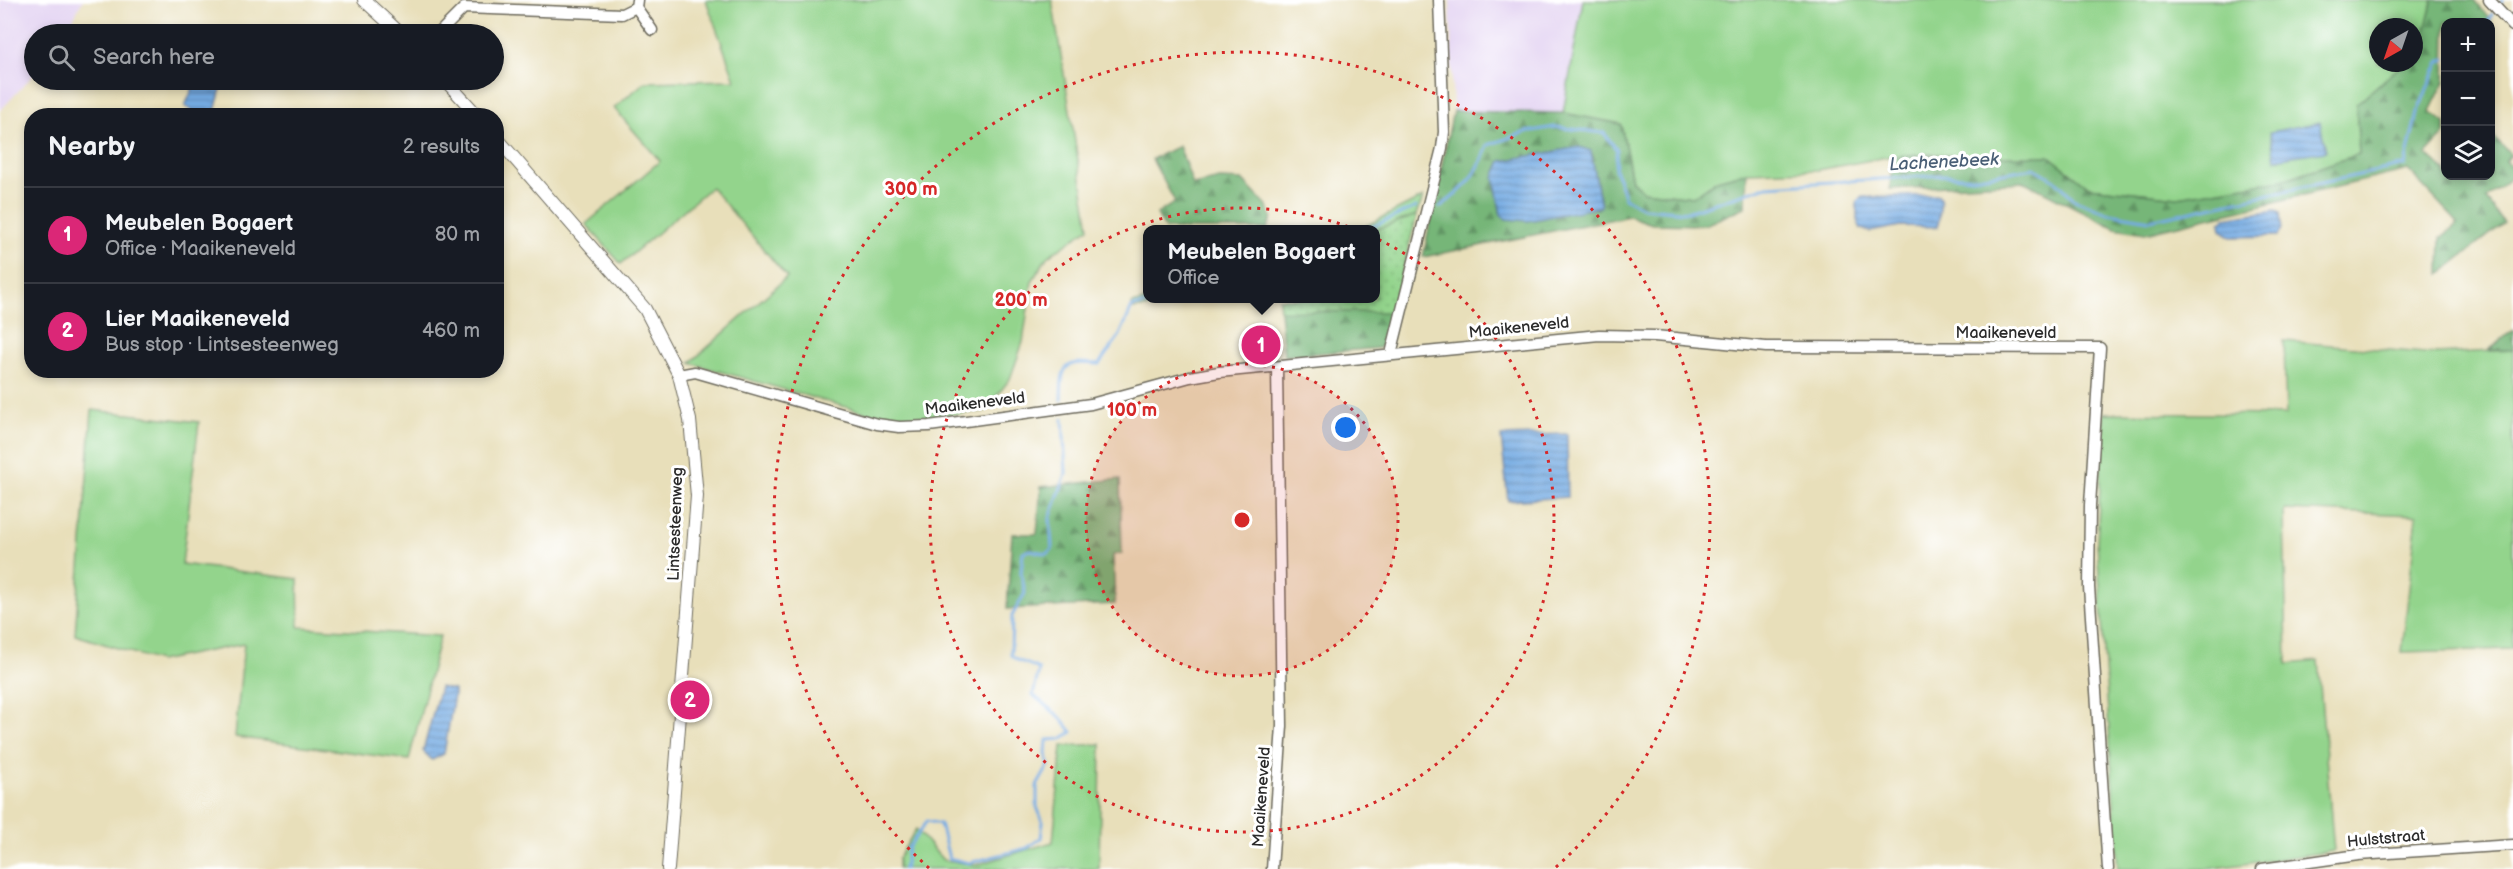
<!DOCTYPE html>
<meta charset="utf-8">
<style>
body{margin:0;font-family:"Balsamiq Sans",sans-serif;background:#242831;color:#f1f3f6}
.controls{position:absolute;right:18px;top:18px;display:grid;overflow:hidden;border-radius:12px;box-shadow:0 3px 9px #0003}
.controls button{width:54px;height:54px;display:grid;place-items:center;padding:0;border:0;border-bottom:2px solid #363941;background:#171b24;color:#f1f3f6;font:30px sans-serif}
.compass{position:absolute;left:2369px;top:18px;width:54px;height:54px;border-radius:50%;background:#171b24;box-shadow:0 3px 9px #0003;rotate:220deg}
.you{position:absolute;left:1346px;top:428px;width:21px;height:21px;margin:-15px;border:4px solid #fff;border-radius:50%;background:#1a73e8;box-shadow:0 0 0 9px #1a73e833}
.badge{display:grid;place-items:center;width:39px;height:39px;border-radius:50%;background:#db2777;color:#fff;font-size:20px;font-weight:700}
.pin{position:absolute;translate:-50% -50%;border:3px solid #fff;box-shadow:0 2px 6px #0006}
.popup{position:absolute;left:1143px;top:225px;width:237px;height:78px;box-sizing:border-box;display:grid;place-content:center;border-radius:12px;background:#171b24;filter:drop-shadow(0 2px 4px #0005);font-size:20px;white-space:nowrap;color:#9ea1a6}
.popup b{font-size:22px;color:#f1f3f6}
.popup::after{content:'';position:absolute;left:50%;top:100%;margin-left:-12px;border:12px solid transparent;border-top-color:#171b24}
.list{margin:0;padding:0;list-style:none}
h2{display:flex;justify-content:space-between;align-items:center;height:78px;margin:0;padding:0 24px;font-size:26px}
h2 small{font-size:20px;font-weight:400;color:#9ea1a6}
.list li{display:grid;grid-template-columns:39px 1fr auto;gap:18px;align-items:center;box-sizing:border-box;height:96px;padding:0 24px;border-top:2px solid #363941}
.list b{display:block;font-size:22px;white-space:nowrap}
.list p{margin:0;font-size:20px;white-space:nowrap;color:#9ea1a6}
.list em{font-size:20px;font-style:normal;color:#9ea1a6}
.icon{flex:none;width:33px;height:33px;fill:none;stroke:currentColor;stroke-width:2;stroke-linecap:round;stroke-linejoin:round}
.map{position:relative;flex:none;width:2513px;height:869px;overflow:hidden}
.search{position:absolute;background:#171b24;box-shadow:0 3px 9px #0003;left:24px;top:24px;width:480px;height:66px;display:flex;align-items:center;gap:15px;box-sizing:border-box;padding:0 21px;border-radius:33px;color:#9ea1a6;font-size:22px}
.panel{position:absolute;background:#171b24;box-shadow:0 3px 9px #0003;left:24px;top:108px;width:480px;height:270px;border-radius:24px}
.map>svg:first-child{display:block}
.built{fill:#e3d3f2}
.grass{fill:#93d48c;stroke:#5f805c;stroke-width:1.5}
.forest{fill:url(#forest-firs);stroke:#507052;stroke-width:1.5;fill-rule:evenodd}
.park{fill:url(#park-dots);stroke:#5f805c;stroke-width:1.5}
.water{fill:url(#water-rules);stroke:#506b87;stroke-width:1.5}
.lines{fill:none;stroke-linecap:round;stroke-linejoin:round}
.stream{stroke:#75abe3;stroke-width:3}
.minor-casing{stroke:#6d6a5d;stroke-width:13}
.tertiary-casing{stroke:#6d6a5d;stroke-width:14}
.minor{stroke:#fff;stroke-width:10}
.tertiary{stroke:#fff;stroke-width:12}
.ring{fill:none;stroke:#d62828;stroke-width:3;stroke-dasharray:3 6}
.labels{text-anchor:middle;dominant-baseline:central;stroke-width:6;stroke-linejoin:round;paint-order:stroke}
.street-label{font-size:16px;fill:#2b2b2b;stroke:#fff}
.water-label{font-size:18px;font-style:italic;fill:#495e75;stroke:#fff}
.centre{fill:#d62828;stroke:#fff;stroke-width:3}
.ring-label{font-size:18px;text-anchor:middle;font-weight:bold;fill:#d62828;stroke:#fff;stroke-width:6;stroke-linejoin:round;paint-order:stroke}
</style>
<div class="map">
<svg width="2513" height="869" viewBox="0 0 2513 869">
<defs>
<pattern id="forest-firs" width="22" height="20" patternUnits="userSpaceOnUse" patternTransform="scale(1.5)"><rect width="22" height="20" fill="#76b678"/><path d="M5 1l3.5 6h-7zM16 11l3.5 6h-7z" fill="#619463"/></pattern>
<pattern id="park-dots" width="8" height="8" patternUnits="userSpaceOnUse" patternTransform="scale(1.5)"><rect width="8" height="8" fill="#93d48c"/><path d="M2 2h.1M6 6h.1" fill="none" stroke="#7fb679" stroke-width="1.8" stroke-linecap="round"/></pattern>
<pattern id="water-rules" width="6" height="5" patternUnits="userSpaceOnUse" patternTransform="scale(1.5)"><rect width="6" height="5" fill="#75abe3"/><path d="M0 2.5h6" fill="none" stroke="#608bb8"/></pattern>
</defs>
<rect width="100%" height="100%" fill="#fff"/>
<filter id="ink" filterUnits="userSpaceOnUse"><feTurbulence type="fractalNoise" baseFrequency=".0167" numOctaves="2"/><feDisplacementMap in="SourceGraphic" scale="12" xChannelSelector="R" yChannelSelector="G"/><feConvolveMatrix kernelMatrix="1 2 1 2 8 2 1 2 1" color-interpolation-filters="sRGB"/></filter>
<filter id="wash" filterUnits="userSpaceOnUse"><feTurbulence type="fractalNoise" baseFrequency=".008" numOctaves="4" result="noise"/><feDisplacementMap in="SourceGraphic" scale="24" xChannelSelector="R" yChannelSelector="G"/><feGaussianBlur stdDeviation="1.35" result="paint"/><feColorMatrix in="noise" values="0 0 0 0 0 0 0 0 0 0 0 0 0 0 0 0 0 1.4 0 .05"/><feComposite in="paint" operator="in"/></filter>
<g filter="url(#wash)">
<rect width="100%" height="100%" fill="#e8dfba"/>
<path class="built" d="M0 0H83L65 34H34V74L0 111Z
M1450 0H1583L1563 113 1453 111Z"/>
<path class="grass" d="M706 0H1052L1089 228 1047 257 1032 281 1023 342 1010 379 985 411 908 419 874 415 690 363 787 277 711 187 621 264 586 224 660 161 614 108 645 82 735 80Z
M1583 0H2433L2422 42 2414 51V27H2378V63H2404L2356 104 2359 154 2283 180 2177 197 2089 187 2049 156 1991 158 1935 154 1892 156 1818 170 1747 172 1717 180 1693 197 1643 191 1632 181 1621 124 1563 113Z
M1423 197 1417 215 1375 230 1333 229 1337 227H1364Z
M1154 298H1188V299L1161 306 1133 309 1132 304Z
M2284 341 2436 354 2513 350V649L2402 652 2417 515 2284 510 2287 664 2318 661 2334 851 2209 869H2118L2097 542 2104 413 2286 415Z
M92 410 199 422 182 564 298 579 299 627 440 636 409 760 235 737 244 644 159 661 75 635Z
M1101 744 1099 869H898V859L916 829 943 860 976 865 1053 842 1062 746Z"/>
<path class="forest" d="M2433 0H2475L2492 22H2446L2445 81 2430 111 2445 123V134L2426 154 2445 171 2446 176H2490L2491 134 2511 155 2506 161 2513 169V176L2486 199 2504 223 2440 274 2441 238 2458 223 2408 170 2145 233 2115 228 2025 182 1890 189 1892 156H2049L2089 187 2177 197 2283 180 2359 154 2356 104 2404 63H2414V51L2422 42Z
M1453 111 1563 113 1621 124 1632 181 1643 191 1693 197 1717 180 1747 172 1745 207 1705 225 1652 224 1629 216 1423 257ZM1579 147 1591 151 1601 204 1598 209C1585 206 1553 216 1539 219 1528 221 1516 219 1505 219L1501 215 1494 177 1501 161Z
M1179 146 1193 185 1220 179 1242 180 1266 205 1272 217 1267 229H1165L1157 214 1175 202 1152 159Z
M1280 311 1392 312 1380 348 1284 356Z
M2513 330V350H2489Z
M1120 479 1122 553 1113 555 1115 604 1007 609 1012 534H1037L1041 487Z"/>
<path class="park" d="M1417 215 1392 312 1280 311 1279 299 1375 298V230Z"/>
<path class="water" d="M196 81 215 80 222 85 214 115 194 112 185 106Z
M2320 122 2326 151 2275 159 2270 132Z
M1579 147 1591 151 1601 207 1528 221 1506 219 1501 215 1494 177 1501 161Z
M1938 195 1941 199 1938 227 1900 226 1870 232 1861 229 1857 220V201L1862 197Z
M2275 210 2280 213 2282 230 2278 236 2232 237 2221 230 2220 222 2225 218Z
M1567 434 1568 497 1508 501 1501 436Z
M440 687 454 690V695L444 754 432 760 423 751Z"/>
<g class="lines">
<path class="stream" d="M2501 3 2502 0
M2488 22 2492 14
M1440 207C1467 187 1476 177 1488 145L1526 132 1555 127 1604 133 1617 150 1615 169 1625 198 1643 208 1687 212 1767 186 1946 175 1972 178 2034 168 2055 180 2075 200 2109 213 2150 220 2405 165 2417 113 2439 62 2446 59
M1365 230 1416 207
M1061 400C1062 364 1063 361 1099 364L1120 335 1132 307 1176 298
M904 869 908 848 927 821 940 824 949 858 969 863 1027 848 1041 838 1043 822 1037 807V786L1049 765 1046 753 1047 740 1061 739 1072 732 1060 717 1033 695 1039 670C1030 662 1019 664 1011 655L1012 616 1025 593 1021 572 1023 552 1031 550 1047 554 1052 549 1050 518 1066 474 1063 419"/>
</g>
</g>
<g filter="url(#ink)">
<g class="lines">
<defs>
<path id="minor" d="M2489 0 2513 26
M636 7 652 30
M438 34 464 8 622 14 636 7 637 0
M1391 354 1442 148 1444 132 1439 0
M679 375 695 372 877 424 899 427 929 426 1091 404 1190 377 1219 372 1599 335 1655 336 1766 347 2100 348 2090 505 2089 587 2108 869
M1272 869 1282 726 1277 368
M2262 869 2358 855 2513 845"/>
<path id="tertiary" d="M364 0 401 34
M445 80 478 116
M496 137 645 309 679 375 690 420 697 496 668 869"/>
</defs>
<use href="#minor" class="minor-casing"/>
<use href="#tertiary" class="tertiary-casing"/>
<use href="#minor" class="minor"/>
<use href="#tertiary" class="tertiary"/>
</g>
</g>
<circle cx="1242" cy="520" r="156" fill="#d62828" fill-opacity=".12"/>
<g class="ring">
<circle cx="1242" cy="520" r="156"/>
<circle cx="1242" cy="520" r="312"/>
<path d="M929 868A468 468 0 1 1 1555 868"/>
</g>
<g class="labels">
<g class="street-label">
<text transform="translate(1519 328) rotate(-6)">Maaikeneveld</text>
<text x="2006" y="333">Maaikeneveld</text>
<text transform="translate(975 404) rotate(-7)">Maaikeneveld</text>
<text transform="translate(676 524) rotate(-88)">Lintsesteenweg</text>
<text transform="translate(1262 797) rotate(-86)">Maaikeneveld</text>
<text transform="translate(2386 839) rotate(-5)">Hulststraat</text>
</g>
<g class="water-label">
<text transform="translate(1944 162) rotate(-3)">Lachenebeek</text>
</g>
</g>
<circle cx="1242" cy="520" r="9" class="centre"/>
<g class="ring-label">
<text x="911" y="195">300 m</text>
<text x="1021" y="306">200 m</text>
<text x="1132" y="416">100 m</text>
</g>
</svg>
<div class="controls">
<button>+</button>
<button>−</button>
<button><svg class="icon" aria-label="layers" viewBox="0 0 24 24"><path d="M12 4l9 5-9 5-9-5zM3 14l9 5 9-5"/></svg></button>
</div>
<svg class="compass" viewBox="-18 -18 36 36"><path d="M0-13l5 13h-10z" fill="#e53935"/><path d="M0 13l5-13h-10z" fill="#9ea1a6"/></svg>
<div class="you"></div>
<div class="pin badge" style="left:1261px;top:345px">1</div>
<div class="popup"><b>Meubelen Bogaert</b>Office</div>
<div class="pin badge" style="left:690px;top:700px">2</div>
<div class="search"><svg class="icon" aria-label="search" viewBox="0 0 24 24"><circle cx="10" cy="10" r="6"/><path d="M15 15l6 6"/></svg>Search here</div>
<section class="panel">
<h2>Nearby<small>2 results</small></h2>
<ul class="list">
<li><span class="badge">1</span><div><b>Meubelen Bogaert</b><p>Office · Maaikeneveld</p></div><em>80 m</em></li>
<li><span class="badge">2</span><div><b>Lier Maaikeneveld</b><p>Bus stop · Lintsesteenweg</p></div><em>460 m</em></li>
</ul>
</section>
</div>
